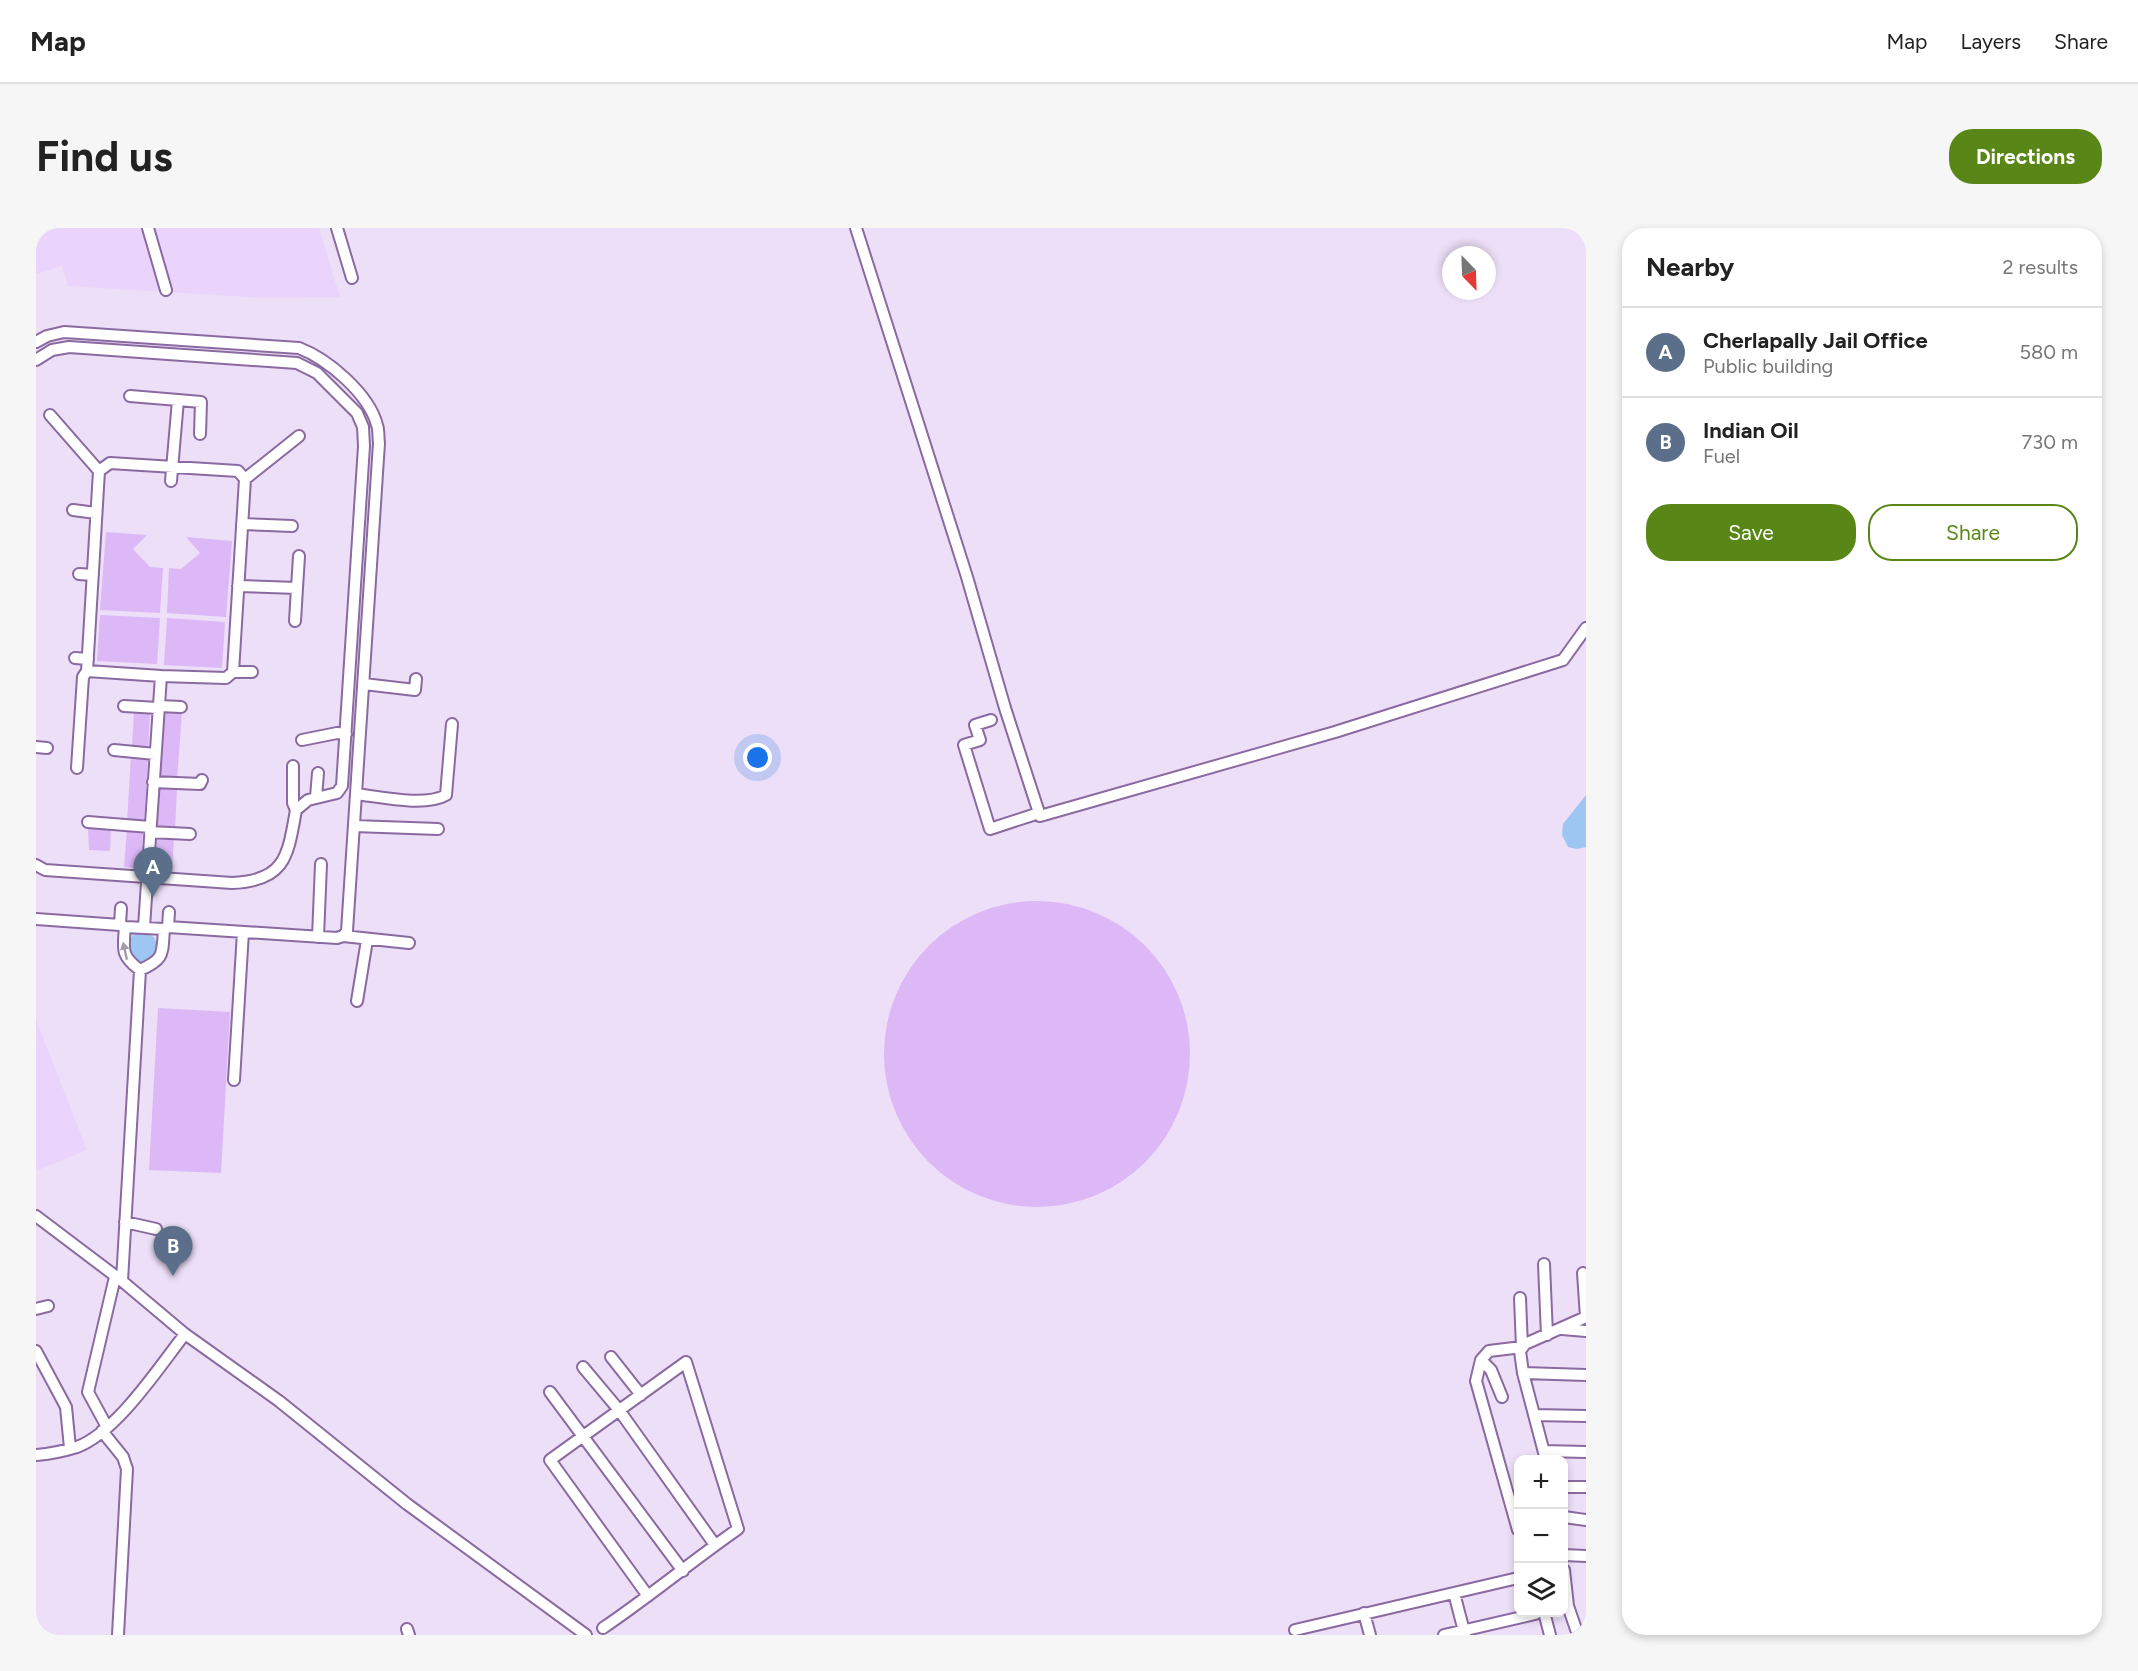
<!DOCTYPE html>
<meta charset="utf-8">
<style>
body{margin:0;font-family:Figtree,sans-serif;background:#f6f6f6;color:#222}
.controls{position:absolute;right:18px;bottom:18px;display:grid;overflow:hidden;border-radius:12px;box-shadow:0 3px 9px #0003}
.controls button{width:54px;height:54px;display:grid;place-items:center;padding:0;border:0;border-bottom:2px solid #e0e0e0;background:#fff;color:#222;font:30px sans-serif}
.compass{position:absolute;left:1406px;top:18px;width:54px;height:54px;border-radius:50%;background:#fff;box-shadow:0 3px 9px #0003;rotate:157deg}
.you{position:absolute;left:722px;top:530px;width:21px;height:21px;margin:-15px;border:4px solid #fff;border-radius:50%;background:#1a73e8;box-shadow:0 0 0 9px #1a73e833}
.badge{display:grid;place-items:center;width:39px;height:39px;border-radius:50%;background:#598717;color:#fff;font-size:20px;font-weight:700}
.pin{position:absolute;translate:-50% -50px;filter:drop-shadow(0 2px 3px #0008)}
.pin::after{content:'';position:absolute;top:32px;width:21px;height:18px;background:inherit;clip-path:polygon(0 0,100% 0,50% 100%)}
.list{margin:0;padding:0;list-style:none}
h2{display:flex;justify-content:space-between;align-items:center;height:78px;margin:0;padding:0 24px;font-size:26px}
h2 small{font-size:20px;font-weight:400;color:#767676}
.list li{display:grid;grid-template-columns:39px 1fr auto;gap:18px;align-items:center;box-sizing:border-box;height:90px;padding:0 24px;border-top:2px solid #e0e0e0}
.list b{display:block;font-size:22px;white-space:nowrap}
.list p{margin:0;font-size:20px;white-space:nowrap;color:#767676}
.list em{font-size:20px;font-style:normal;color:#767676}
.actions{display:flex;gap:12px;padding:18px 24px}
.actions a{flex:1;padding:14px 0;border:2px solid #598717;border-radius:24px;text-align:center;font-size:21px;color:#598717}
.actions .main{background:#598717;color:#fff}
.icon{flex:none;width:33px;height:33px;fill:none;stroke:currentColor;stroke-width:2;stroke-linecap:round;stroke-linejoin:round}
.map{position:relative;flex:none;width:1550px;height:1407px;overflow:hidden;border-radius:24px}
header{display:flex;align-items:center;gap:36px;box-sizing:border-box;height:84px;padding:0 30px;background:#fff;border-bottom:2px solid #e0e0e0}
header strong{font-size:28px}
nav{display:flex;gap:33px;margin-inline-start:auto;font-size:21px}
.intro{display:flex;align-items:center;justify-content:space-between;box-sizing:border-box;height:144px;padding:0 36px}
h1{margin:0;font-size:42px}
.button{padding:15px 27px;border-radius:24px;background:#598717;color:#fff;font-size:21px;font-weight:700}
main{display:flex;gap:36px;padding:0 36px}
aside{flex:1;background:#fff;border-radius:24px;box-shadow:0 3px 9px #0003}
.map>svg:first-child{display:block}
.built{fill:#ead4fc}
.green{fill:#dcb8f6}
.water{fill:#9dc6f2}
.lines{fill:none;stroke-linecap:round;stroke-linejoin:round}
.minor-casing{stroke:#8a6aa0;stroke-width:14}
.minor{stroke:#fff;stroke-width:10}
.oneway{fill:#a29ca7}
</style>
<header>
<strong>Map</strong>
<nav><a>Map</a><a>Layers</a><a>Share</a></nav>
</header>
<div class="intro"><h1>Find us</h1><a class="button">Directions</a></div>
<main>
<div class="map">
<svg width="1550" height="1407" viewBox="0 0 1550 1407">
<rect width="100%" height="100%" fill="#ecdff7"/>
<path class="built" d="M0 0H283L304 69 227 70 32 58 26 38 0 46Z
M0 792 51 922 0 943Z"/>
<path class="green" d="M70 304 111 307 97 321 114 339 127 340 124 385 64 382Z
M150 309 196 313 190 389 131 385 133 340 145 341 164 325Z
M64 387 124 390 121 436 61 433Z
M131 390 189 394 186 440 128 437Z
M129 481 146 483 141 553 123 552Z
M98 482 114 483 112 522 96 521Z
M95 527 112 528 108 595 91 594Z
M124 557 141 559 139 602 121 601Z
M52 598H75L74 623 53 622Z
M91 600 107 601 105 633 97 640 88 639Z
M121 607 138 609 136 643 128 642 120 633Z
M848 826a153 153 0 1 1 306 0a153 153 0 1 1-306 0Z
M122 780 194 784 185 945 113 942Z"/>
<path class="water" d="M1550 567V619L1541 621 1532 619 1526 607 1527 596Z
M108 704 118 709 123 719 120 730 105 737 96 733 92 714 98 706Z"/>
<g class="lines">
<defs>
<path id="minor" d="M112 0 130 62
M301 0 316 50
M820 0 931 349 969 480 1004 588 1299 504 1527 432 1550 400
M0 114 11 108 28 104 263 120C292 131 333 166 341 197 343 202 342 209 343 215L311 703 307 708 301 710 132 699 128 701 89 699C87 722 85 728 104 742 129 731 126 726 128 701
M0 132 16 122 33 119 261 135 281 145 321 185 327 199 328 218 306 558 301 565 272 572 260 582C252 627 250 653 196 655L9 642 0 637
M94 168 142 172 135 253
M142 172 165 174 164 206
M14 187 63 243
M209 251 263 208
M37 282 60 285
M206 296 256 298
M43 346 57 347
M202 358 261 360 259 393
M261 360 263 328
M39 430 52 431
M197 444H216
M328 456 379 462 380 451
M88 478 122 480
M123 478 145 479
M955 492 939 497 944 512 928 517 954 601 1003 585
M266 512 301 505 310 506
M0 519 11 520
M78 522 119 526
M257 538V575L260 582
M41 540 47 449 51 443
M117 554 164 556 166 552
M320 566C345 569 389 579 410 567L416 496
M280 569 282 545
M52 594 114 599
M318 598 402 601
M114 604 154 606
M0 691 84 697 89 699
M84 697 85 680
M108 699 125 448 51 443 63 243 74 235 202 243 209 251 197 444 190 450 125 448
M132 699 133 684
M307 708 373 715
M282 709 285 636
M321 773 331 712
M198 852 207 704
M0 988 86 1053 149 1106 243 1173 371 1276 550 1407
M89 994 120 1001
M1508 1036 1511 1107
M1547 1045 1550 1089
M86 1053 104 742
M0 1081 12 1078
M1526 1101 1550 1103
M0 1123 30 1179 34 1220
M575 1129 605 1167
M1445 1132 1455 1142 1466 1169
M547 1139 583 1182 679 1317
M1487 1145 1550 1147
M514 1164 647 1343
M1498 1187 1550 1188
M71 1199 52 1164 79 1049
M66 1203 87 1229 91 1241 82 1407
M1508 1223 1550 1224
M0 1227C14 1226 28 1223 41 1219 81 1204 123 1139 149 1106
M1510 1232 1487 1145 1484 1123 1489 1116 1550 1089
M1528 1259H1550
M1528 1289 1550 1292
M1482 1302 1440 1153 1445 1132 1453 1123 1486 1119 1484 1070
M1528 1327 1550 1328
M1528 1342 1532 1378 1542 1407
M1418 1365 1429 1407
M1508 1384 1514 1407
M1328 1385 1334 1407
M567 1400C613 1369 656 1333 702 1301L650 1134 514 1232 612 1368
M371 1401 373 1407
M1259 1402 1482 1350
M1408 1407 1499 1386"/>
</defs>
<use href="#minor" class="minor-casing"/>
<use href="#minor" class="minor"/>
</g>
<defs><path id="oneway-solid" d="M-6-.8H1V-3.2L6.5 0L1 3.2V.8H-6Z" transform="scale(1.5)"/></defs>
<use class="oneway" href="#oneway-solid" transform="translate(89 723) rotate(-102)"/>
</svg>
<div class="controls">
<button>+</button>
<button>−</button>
<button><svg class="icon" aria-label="layers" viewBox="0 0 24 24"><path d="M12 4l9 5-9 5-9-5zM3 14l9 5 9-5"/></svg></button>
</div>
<svg class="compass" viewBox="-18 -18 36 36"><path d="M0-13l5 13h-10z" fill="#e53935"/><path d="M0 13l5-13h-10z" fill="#767676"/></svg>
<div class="you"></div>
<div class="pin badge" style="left:117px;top:669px;background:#5c6f8a">A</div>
<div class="pin badge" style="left:137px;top:1048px;background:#5c6f8a">B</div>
</div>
<aside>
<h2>Nearby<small>2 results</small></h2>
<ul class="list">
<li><span class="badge" style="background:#5c6f8a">A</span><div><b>Cherlapally Jail Office</b><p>Public building</p></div><em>580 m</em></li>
<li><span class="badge" style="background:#5c6f8a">B</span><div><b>Indian Oil</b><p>Fuel</p></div><em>730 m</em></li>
</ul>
<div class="actions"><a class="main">Save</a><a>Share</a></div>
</aside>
</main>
